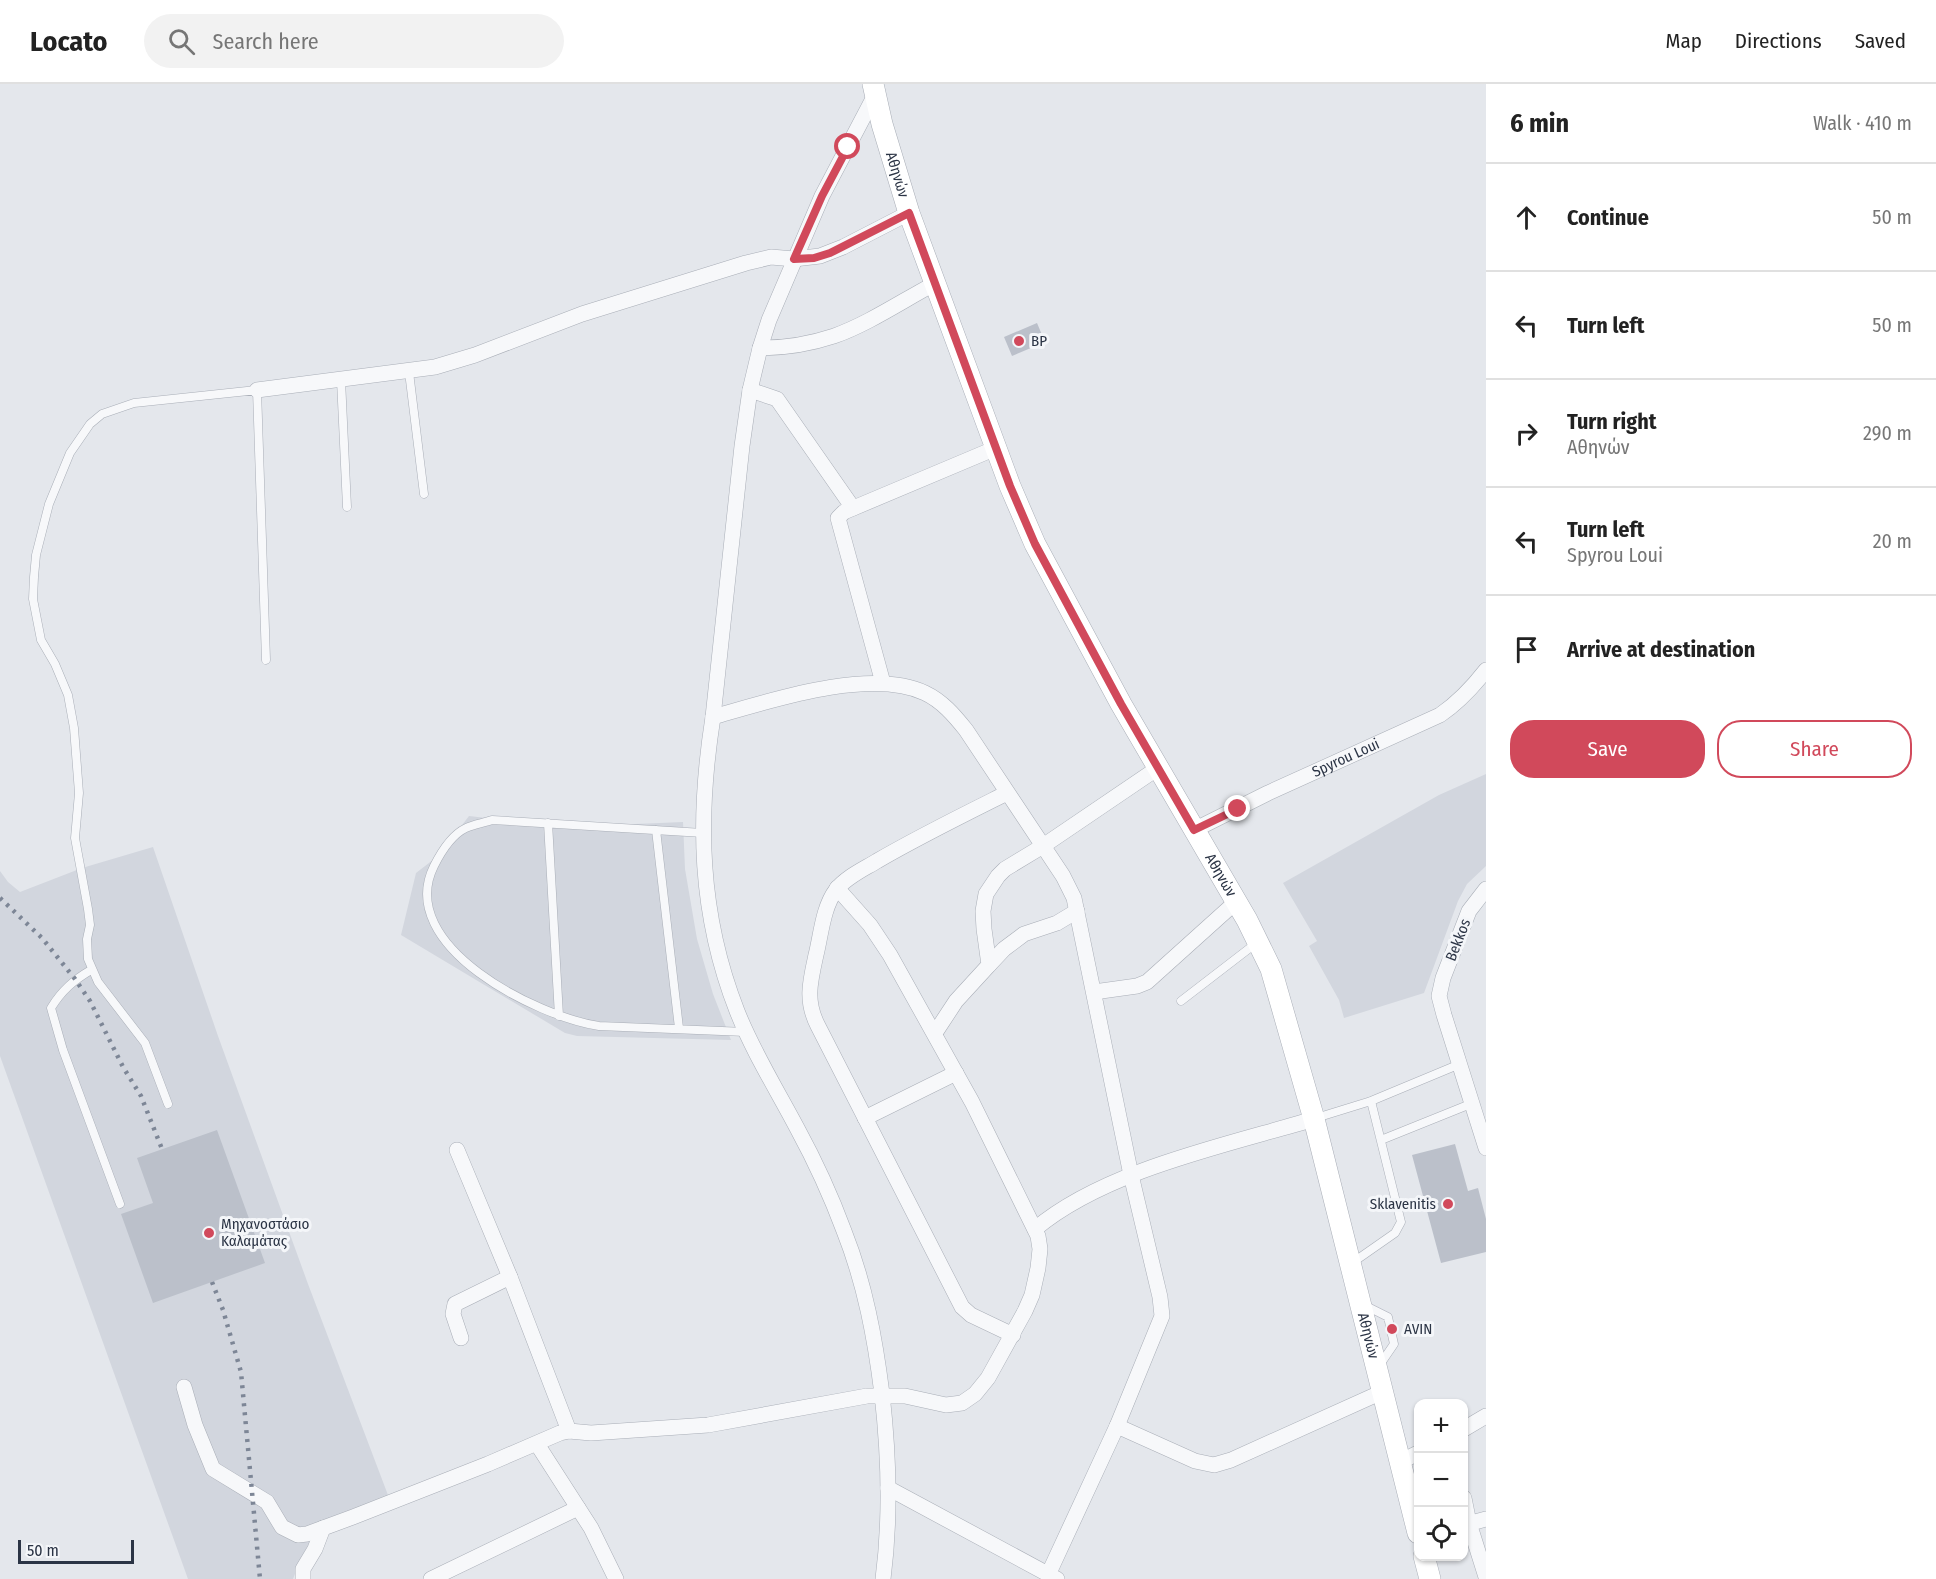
<!DOCTYPE html>
<meta charset="utf-8">
<style>
body{margin:0;font-family:"Fira Sans Condensed",sans-serif;background:#f2f2f2;color:#222}
.controls{position:absolute;right:18px;bottom:18px;display:grid;overflow:hidden;border-radius:12px;box-shadow:0 2px 4px #0004}
.controls button{width:54px;height:54px;display:grid;place-items:center;padding:0;border:0;border-bottom:2px solid #e0e0e0;background:#fff;color:#222;font:30px sans-serif}
.scale{position:absolute;left:18px;bottom:15px;width:116px;box-sizing:border-box;padding-left:6px;border:3px solid #2b3445;border-top:0;font-size:16px;line-height:21px;white-space:nowrap;color:#2b3445;-webkit-text-stroke:4px #f4f6f9;paint-order:stroke}
.stop{position:absolute;width:18px;height:18px;margin:-14px;border:4px solid #d1495b;border-radius:50%;background:#fff}
.stop.end{background:#d1495b;border-color:#fff;box-shadow:0 2px 6px #0008}
.list{margin:0;padding:0;list-style:none}
h2{display:flex;justify-content:space-between;align-items:center;height:78px;margin:0;padding:0 24px;font-size:26px}
h2 small{font-size:20px;font-weight:400;color:#767676}
.list li{display:grid;grid-template-columns:39px 1fr auto;gap:18px;align-items:center;box-sizing:border-box;height:108px;padding:0 24px;border-top:2px solid #e0e0e0}
.list b{display:block;font-size:22px;white-space:nowrap}
.list p{margin:0;font-size:20px;white-space:nowrap;color:#767676}
.list em{font-size:20px;font-style:normal;color:#767676}
.actions{display:flex;gap:12px;padding:18px 24px}
.actions a{flex:1;padding:14px 0;border:2px solid #d1495b;border-radius:24px;text-align:center;font-size:21px;color:#d1495b}
.actions .main{background:#d1495b;color:#fff}
.icon{flex:none;width:33px;height:33px;fill:none;stroke:currentColor;stroke-width:2;stroke-linecap:round;stroke-linejoin:round}
.map{position:relative;flex:none;width:1486px;height:1495px;overflow:hidden}
header{display:flex;align-items:center;gap:36px;box-sizing:border-box;height:84px;padding:0 30px;background:#fff;border-bottom:2px solid #e0e0e0}
header strong{font-size:28px}
nav{display:flex;gap:33px;margin-inline-start:auto;font-size:21px}
.search{width:420px;height:54px;background:#f2f2f2;display:flex;align-items:center;gap:15px;box-sizing:border-box;padding:0 21px;border-radius:33px;color:#767676;font-size:22px}
main{display:flex}
aside{flex:1;background:#fff}
.map>svg:first-child{display:block}
.built{fill:#d2d6de}
.building{fill:#bbc0ca}
.lines{fill:none;stroke-linecap:round;stroke-linejoin:round}
.service-casing{stroke:#a9aeb7;stroke-width:9}
.minor-casing{stroke:#a9aeb7;stroke-width:16}
.secondary-casing{stroke:#a9aeb7;stroke-width:22}
.service{stroke:#f7f8fa;stroke-width:8}
.minor{stroke:#f7f8fa;stroke-width:15}
.secondary{stroke:#fff;stroke-width:21}
.rail{stroke:#7d8696;stroke-width:4.5;stroke-dasharray:3 6;stroke-linecap:butt}
.route{stroke:#d1495b;stroke-width:8}
.poi-dot{fill:#d1495b;stroke:#f4f6f9;stroke-width:2}
.labels{text-anchor:middle;dominant-baseline:central;stroke-width:6;stroke-linejoin:round;paint-order:stroke}
.street-label{font-size:15px;fill:#2b3445;stroke:#f4f6f9}
.poi-label{font-size:15px;fill:#2b3445;stroke:#f4f6f9;text-anchor:start}
</style>
<header>
<strong>Locato</strong>
<div class="search"><svg class="icon" aria-label="search" viewBox="0 0 24 24"><circle cx="10" cy="10" r="6"/><path d="M15 15l6 6"/></svg>Search here</div>
<nav><a>Map</a><a>Directions</a><a>Saved</a></nav>
</header>
<main>
<div class="map">
<svg width="1486" height="1495" viewBox="0 0 1486 1495">
<rect width="100%" height="100%" fill="#e4e7ec"/>
<path class="built" d="M1486 690V782L1467 800 1458 817 1424 909 1344 934 1339 916 1309 862 1317 857 1283 799 1439 711Z
M469 732 565 743 683 738 685 785 697 855 713 910 731 956 577 952 565 949 401 851 416 789 438 772Z
M153 763 218 952 308 1200 391 1419 316 1447 301 1474 293 1495H188L0 972V787L8 798 20 808 82 784Z"/>
<path class="building" d="M1037 239 1045 258 1012 272 1004 253Z
M217 1046 265 1179 153 1219 121 1130 153 1119 137 1074Z
M1455 1060 1468 1107 1478 1104 1486 1135V1168L1441 1179 1412 1071Z"/>
<g class="lines">
<defs>
<path id="service" d="M409 288 424 410
M341 296 347 423
M548 739 559 932
M656 746 679 944
M703 749 492 736C484 739 474 740 466 744 451 751 441 768 434 782 394 862 538 933 599 942L746 948
M91 886C74 896 62 906 51 924L63 966 120 1120
M1181 917 1255 860
M168 1020 145 959 98 898 88 875 87 855 90 841 88 825 75 754 79 709 74 644 68 611 55 580 41 556 33 515 34 493 36 471 49 420 70 369 90 340 102 330 134 319 257 306 266 576
M1316 1034 1371 1017 1460 980
M1381 1056 1473 1019
M1352 1179 1395 1149 1401 1138 1371 1017
M1364 1221 1388 1233 1394 1260 1379 1282"/>
<g id="minor">
<path d="M875 11 822 112 769 236 760 264 750 306 742 362 713 633C697 735 699 830 737 927 753 968 777 1006 797 1044 815 1077 831 1112 844 1147 865 1200 875 1254 882 1310 889 1372 891 1433 883 1495"/>
<path d="M760 264C785 264 810 260 834 252 868 240 902 217 934 200"/>
<path d="M257 306 435 283 475 271 582 230 746 179 771 173 794 175 820 172 843 163 909 129"/>
<path d="M750 306 777 315 853 424"/>
<path d="M883 599 838 434 844 428 996 364"/>
<path d="M713 633C769 617 870 583 925 609 942 617 954 631 966 646L1063 792 1074 814 1131 1091 1160 1213 1162 1232 1117 1342 1048 1491"/>
<path d="M1007 709C963 731 920 752 877 777 864 785 846 793 836 806 823 823 821 851 816 871 810 898 805 917 818 942L962 1223 971 1231 1013 1251"/>
<path id="s1" d="M1194 746 1268 709 1440 631C1459 618 1472 604 1486 586"/>
<path d="M1486 805 1469 827 1443 894 1439 912 1444 931 1486 1064"/>
<path d="M989 881 1004 865 1024 850 1057 839 1077 827"/>
<path d="M1094 908 1137 902 1147 898 1237 817"/>
<path d="M935 949 956 917 989 881 984 845 983 827 986 810 998 792 1005 785 1043 762 1158 684"/>
<path d="M865 1034 956 989"/>
<path d="M457 1066 510 1193 569 1347"/>
<path d="M1035 1145C1105 1086 1227 1061 1314 1035"/>
<path d="M461 1254 453 1230 455 1220 510 1193"/>
<path d="M184 1303 195 1341 213 1385 267 1418 282 1443 298 1451 307 1450 353 1433 488 1380 560 1349 569 1347 591 1349 708 1341 867 1312H905L946 1321 962 1319 975 1310 988 1294 1025 1227 1032 1211 1038 1184 1040 1165 1038 1152 972 1018 890 871 870 841 837 804"/>
<path d="M1117 1342 1195 1377 1214 1381 1231 1376 1382 1308"/>
<path d="M1464 1345 1486 1332"/>
<path d="M537 1360 591 1444 616 1495"/>
<path d="M1400 1378 1418 1369"/>
<path d="M888 1404 1057 1495"/>
<path d="M1464 1414 1469 1439 1486 1493"/>
<path d="M1464 1441 1486 1435"/>
<path d="M303 1495V1485L315 1465 323 1444"/>
<path d="M431 1495 578 1424"/>
</g>
<g id="secondary">
<path id="s2" d="M873 0 882 40 909 129 1010 402 1035 460 1121 620 1247 836 1271 885 1314 1035 1418 1449"/>
<path d="M1424 1472 1430 1495"/>
</g>
</defs>
<use href="#service" class="service-casing"/>
<use href="#minor" class="minor-casing"/>
<use href="#secondary" class="secondary-casing"/>
<use href="#service" class="service"/>
<use href="#minor" class="minor"/>
<use href="#secondary" class="secondary"/>
<path class="rail" d="M0 814 42 854 75 895 90 917 123 983 141 1012 162 1065
M212 1198 223 1226 241 1288 260 1495"/>
</g>
<g class="lines">
<path class="route" d="M848 63 822 112 794 175 814 174 830 169 909 129 1010 402 1035 460 1121 620 1194 746 1238 725"/>
</g>
<g class="poi-dot">
<circle cx="1019" cy="257" r="6"/>
<circle cx="1448" cy="1120" r="6"/>
<circle cx="209" cy="1149" r="6"/>
<circle cx="1392" cy="1245" r="6"/>
</g>
<g class="labels">
<g class="street-label">
<text stroke="none"><textPath href="#s2" startOffset="94">Αθηνών</textPath></text>
<text stroke="none"><textPath href="#s1" startOffset="168">Spyrou Loui</textPath></text>
<text stroke="none"><textPath href="#s2" startOffset="868">Αθηνών</textPath></text>
<text transform="translate(1458 856) rotate(-69)">Bekkos</text>
<text stroke="none"><textPath href="#s2" startOffset="1354">Αθηνών</textPath></text>
</g>
<g class="poi-label">
<text x="1031" y="257">BP</text>
<text x="1436" y="1120" text-anchor="end">Sklavenitis</text>
<text x="221" y="1140">Μηχανοστάσιο<tspan x="221" dy="17">Καλαμάτας</tspan></text>
<text x="1404" y="1245">AVIN</text>
</g>
</g>
</svg>
<div class="controls">
<button>+</button>
<button>−</button>
<button><svg class="icon" aria-label="locate" viewBox="0 0 24 24"><circle cx="12" cy="12" r="6"/><path d="M12 2v4M12 18v4M2 12h4M18 12h4"/></svg></button>
</div>
<div class="scale">50 m</div>
<div class="stop" style="left:848px;top:63px"></div>
<div class="stop end" style="left:1238px;top:725px"></div>
</div>
<aside>
<h2>6 min<small>Walk · 410 m</small></h2>
<ul class="list">
<li><svg class="icon" aria-label="ahead" viewBox="0 0 24 24"><path d="M12 20V5M6 11l6-6 6 6"/></svg><div><b>Continue</b></div><em>50 m</em></li>
<li><svg class="icon" aria-label="left" viewBox="0 0 24 24"><path d="M17 20v-9H6M10 6l-5 5 5 5"/></svg><div><b>Turn left</b></div><em>50 m</em></li>
<li><svg class="icon" aria-label="right" viewBox="0 0 24 24"><path d="M7 20v-9h11M14 6l5 5-5 5"/></svg><div><b>Turn right</b><p>Αθηνών</p></div><em>290 m</em></li>
<li><svg class="icon" aria-label="left" viewBox="0 0 24 24"><path d="M17 20v-9H6M10 6l-5 5 5 5"/></svg><div><b>Turn left</b><p>Spyrou Loui</p></div><em>20 m</em></li>
<li><svg class="icon" aria-label="arrive" viewBox="0 0 24 24"><path d="M6 21V4h12l-3 4 3 4H6"/></svg><div><b>Arrive at destination</b></div></li>
</ul>
<div class="actions"><a class="main">Save</a><a>Share</a></div>
</aside>
</main>
